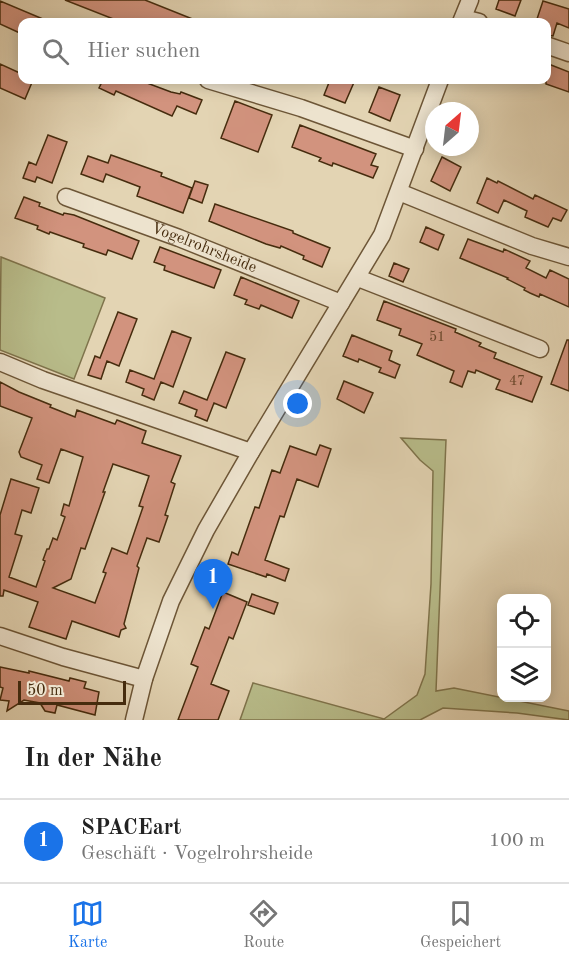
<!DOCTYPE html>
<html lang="de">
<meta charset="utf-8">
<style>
body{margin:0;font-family:"Old Standard TT",serif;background:#f2f2f2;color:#222}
.controls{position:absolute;right:18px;bottom:18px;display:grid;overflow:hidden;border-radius:12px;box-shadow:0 3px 15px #0003}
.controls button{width:54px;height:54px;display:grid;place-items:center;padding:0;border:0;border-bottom:2px solid #e0e0e0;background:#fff;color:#222;font:30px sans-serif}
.compass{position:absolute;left:425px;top:102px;width:54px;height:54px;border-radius:50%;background:#fff;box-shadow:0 3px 15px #0003;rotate:28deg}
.scale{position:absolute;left:18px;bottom:15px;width:108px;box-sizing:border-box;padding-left:6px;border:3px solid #462c0e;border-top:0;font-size:16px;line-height:21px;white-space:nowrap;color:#462c0e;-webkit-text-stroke:4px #ede3ce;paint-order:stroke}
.you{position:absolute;left:298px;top:404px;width:21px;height:21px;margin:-15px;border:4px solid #fff;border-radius:50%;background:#1a73e8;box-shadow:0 0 0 9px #1a73e833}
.badge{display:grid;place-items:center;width:39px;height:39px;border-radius:50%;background:#1a73e8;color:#fff;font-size:20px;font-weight:700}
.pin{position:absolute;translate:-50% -50px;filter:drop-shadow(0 2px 3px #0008)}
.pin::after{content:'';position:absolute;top:32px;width:21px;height:18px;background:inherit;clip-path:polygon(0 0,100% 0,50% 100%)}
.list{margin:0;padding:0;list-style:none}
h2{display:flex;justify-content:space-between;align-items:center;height:78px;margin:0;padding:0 24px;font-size:26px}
h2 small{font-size:20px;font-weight:400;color:#767676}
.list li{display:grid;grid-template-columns:39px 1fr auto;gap:18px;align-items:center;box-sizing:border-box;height:84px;padding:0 24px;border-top:2px solid #e0e0e0}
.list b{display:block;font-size:22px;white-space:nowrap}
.list p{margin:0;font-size:20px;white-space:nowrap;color:#767676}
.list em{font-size:20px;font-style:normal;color:#767676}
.icon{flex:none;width:33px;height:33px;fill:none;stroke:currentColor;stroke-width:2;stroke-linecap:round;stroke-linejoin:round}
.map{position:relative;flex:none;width:569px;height:720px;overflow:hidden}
.search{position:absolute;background:#fff;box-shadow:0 3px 15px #0003;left:18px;right:18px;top:18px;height:66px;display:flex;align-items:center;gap:15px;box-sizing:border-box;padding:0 21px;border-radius:12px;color:#767676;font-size:22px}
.sheet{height:162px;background:#fff}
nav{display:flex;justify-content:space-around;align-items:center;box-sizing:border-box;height:84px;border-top:2px solid #e0e0e0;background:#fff;font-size:16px;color:#767676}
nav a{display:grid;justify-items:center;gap:3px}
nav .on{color:#1a73e8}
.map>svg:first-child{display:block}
.green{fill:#b8bc8a;stroke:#7f744c;stroke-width:1.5}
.building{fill:#d2937e;stroke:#462c0e;stroke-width:1.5;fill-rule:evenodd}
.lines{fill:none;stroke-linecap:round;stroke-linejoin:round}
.street-casing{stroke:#6d5637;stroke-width:19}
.street{stroke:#ede3ce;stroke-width:16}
.labels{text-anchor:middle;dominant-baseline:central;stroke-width:5;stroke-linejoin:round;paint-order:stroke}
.number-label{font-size:14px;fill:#69462a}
.street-label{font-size:16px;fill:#462c0e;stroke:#ede3ce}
</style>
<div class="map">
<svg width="569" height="720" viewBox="0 0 569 720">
<rect width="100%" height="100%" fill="#e3d4b3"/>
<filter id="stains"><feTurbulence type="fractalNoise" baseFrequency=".00333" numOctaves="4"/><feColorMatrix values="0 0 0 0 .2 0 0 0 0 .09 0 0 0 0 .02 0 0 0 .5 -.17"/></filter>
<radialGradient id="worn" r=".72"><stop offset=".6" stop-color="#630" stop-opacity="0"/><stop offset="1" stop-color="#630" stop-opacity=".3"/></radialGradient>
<path class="green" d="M1 257 105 298 74 379 0 350Z
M401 438 446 440 436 691 454 688 569 711V720L517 713 443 708 420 720H240L253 683 384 719 417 695 425 674 431 584 433 471 420 460Z"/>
<path class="building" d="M65 0H145L200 22H121Z
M499 0H521L515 16 496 9Z
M0 1 50 22H22V34L0 24Z
M543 1 569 9V28L557 23 553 36 546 35V22H536Z
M546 63 569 72V92L546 84Z
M0 64 22 74V80H33L25 99 0 88Z
M90 80H139L171 92 180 94 181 92 202 100 196 114 177 106 172 116 116 91 114 95 99 88 101 84Z
M330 80H355L345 103 324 95Z
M379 87 400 95 390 121 369 112Z
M235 101 272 115 258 152 221 138Z
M300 125 376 154 371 165 378 167 373 178 333 163 332 166 319 161 321 158 292 147Z
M48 135 67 142 52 183 37 177 35 182 23 178 29 162 36 165Z
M111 155 162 173 161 176 192 188 183 213 137 196 140 187 106 174 103 182 81 174 88 156 108 163Z
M442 157 461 167 450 191 431 181Z
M487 178 497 183 498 181 533 199 535 195 567 210 561 221 553 218 548 227 525 217 527 211 504 200 498 213 477 203Z
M195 181 208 185 202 203 189 198Z
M24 197 40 203 39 206 63 215 64 213 74 215 139 241 132 259 108 250 106 255 83 247 84 244 50 232 49 234 37 229 38 226 15 218Z
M215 204 293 231V233L330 248 322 267 303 259 304 256 281 246 280 248 266 244 209 221Z
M426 227 444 235 438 250 420 242Z
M468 239 503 252 504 249 530 261 526 268 546 278 550 270 569 279V307L540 294 539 297 530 293 524 290 525 288 507 279 508 278 460 258Z
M160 247 221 270 214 288 164 270 165 266 154 262Z
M394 263 409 269 403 282 389 276Z
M241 277 299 301 292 318 261 305 259 309 245 304 247 300 234 295Z
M384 301 456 329 455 332 481 343 479 346 496 353 494 358 542 377 532 402 496 389 500 380 476 370 475 373 468 371 462 387 450 382 454 371 417 355 422 344 399 335 401 329 377 320Z
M118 312 137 319 119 366 107 361 101 379 88 375 95 356 100 358Z
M172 331 191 338 173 387 161 382 154 400 142 395 144 389 126 382 130 370 154 379Z
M352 335 392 351 389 360 400 365 395 378 379 372 381 368 359 359 358 362 343 356Z
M567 340H569V391L551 384Z
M226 352 245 359 226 408 214 403 207 421 195 416 197 410 179 403 184 391 207 400Z
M344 381 373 393 364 413 337 399Z
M0 382 19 392 51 405 50 407 75 417 77 410 115 424 117 420 146 431 142 443 181 456 171 482 175 484 165 515 168 516 159 542 147 538 137 566 139 568 124 624 126 628 121 630 119 637 72 621 66 639 29 627 38 602 4 590 3 596H0V515L11 479 39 488 31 513 22 510 15 534 22 536 9 577 36 587 45 561 43 560 47 549H49L53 538 57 540 65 517 61 515 64 504 69 506 83 457 61 449 49 483 37 479 42 465 21 457 19 452 32 418 0 406ZM113 464 149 476 139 506 143 507 127 554 112 548 103 572 106 573 95 603 53 588 71 579 81 548 85 549 105 492H103Z
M320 445 331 449 318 487 297 479 284 517 280 516 265 560 289 569 285 581 267 574 266 577 228 564 232 552 238 555 255 507 259 508 272 470 280 473 290 446 316 455Z
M223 592 247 602 233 639 229 637 211 684 229 691 218 720H178L198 667 191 664 205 627 209 629Z
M252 594 278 603 274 614 248 605Z
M0 667 29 673V671L69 681 70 678 86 682 84 688 99 692 95 715 57 705 55 713 45 711 40 703 24 700 7 711 9 701 0 700 3 688 0 687Z"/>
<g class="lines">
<defs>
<g id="street">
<path d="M463 18 479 22"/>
<path d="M461 22 470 0"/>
<path d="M546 45 569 53"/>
<path d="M208 80 301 108 415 149"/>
<path d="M399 192 532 246 569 257"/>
<path id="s1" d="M66 197 179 238 341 303"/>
<path d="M358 278 540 349"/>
<path d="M0 362 43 380 251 452"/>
<path d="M0 636 63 657 144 679"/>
<path d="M134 720 144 679 171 601 206 530 251 452 382 235 440 80"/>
</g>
</defs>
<use href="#street" class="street-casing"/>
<use href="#street" class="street"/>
</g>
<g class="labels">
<g class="number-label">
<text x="437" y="337">51</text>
<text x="517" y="381">47</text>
</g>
<g class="street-label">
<text stroke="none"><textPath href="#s1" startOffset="147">Vogelrohrsheide</textPath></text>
</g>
</g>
<rect width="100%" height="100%" filter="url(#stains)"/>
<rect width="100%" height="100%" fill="url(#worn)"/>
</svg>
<div class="controls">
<button><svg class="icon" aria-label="locate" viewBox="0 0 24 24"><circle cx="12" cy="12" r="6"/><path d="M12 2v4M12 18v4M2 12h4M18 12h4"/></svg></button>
<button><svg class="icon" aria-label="layers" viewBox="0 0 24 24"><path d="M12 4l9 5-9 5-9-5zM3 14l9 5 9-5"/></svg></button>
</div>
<svg class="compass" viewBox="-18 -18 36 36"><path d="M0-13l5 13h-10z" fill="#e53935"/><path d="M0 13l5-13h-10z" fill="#767676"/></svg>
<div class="scale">50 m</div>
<div class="you"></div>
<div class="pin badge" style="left:213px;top:609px">1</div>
<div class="search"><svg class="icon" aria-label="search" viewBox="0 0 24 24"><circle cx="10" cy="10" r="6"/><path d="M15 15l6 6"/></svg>Hier suchen</div>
</div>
<section class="sheet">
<h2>In der Nähe<small></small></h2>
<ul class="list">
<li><span class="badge">1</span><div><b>SPACEart</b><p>Geschäft · Vogelrohrsheide</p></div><em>100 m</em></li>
</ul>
</section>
<nav>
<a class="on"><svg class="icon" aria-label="map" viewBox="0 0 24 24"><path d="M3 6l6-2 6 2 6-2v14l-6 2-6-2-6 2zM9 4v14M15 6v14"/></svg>Karte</a>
<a><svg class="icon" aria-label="directions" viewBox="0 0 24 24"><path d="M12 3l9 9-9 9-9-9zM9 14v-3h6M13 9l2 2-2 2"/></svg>Route</a>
<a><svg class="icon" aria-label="saved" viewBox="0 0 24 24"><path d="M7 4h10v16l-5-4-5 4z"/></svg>Gespeichert</a>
</nav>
